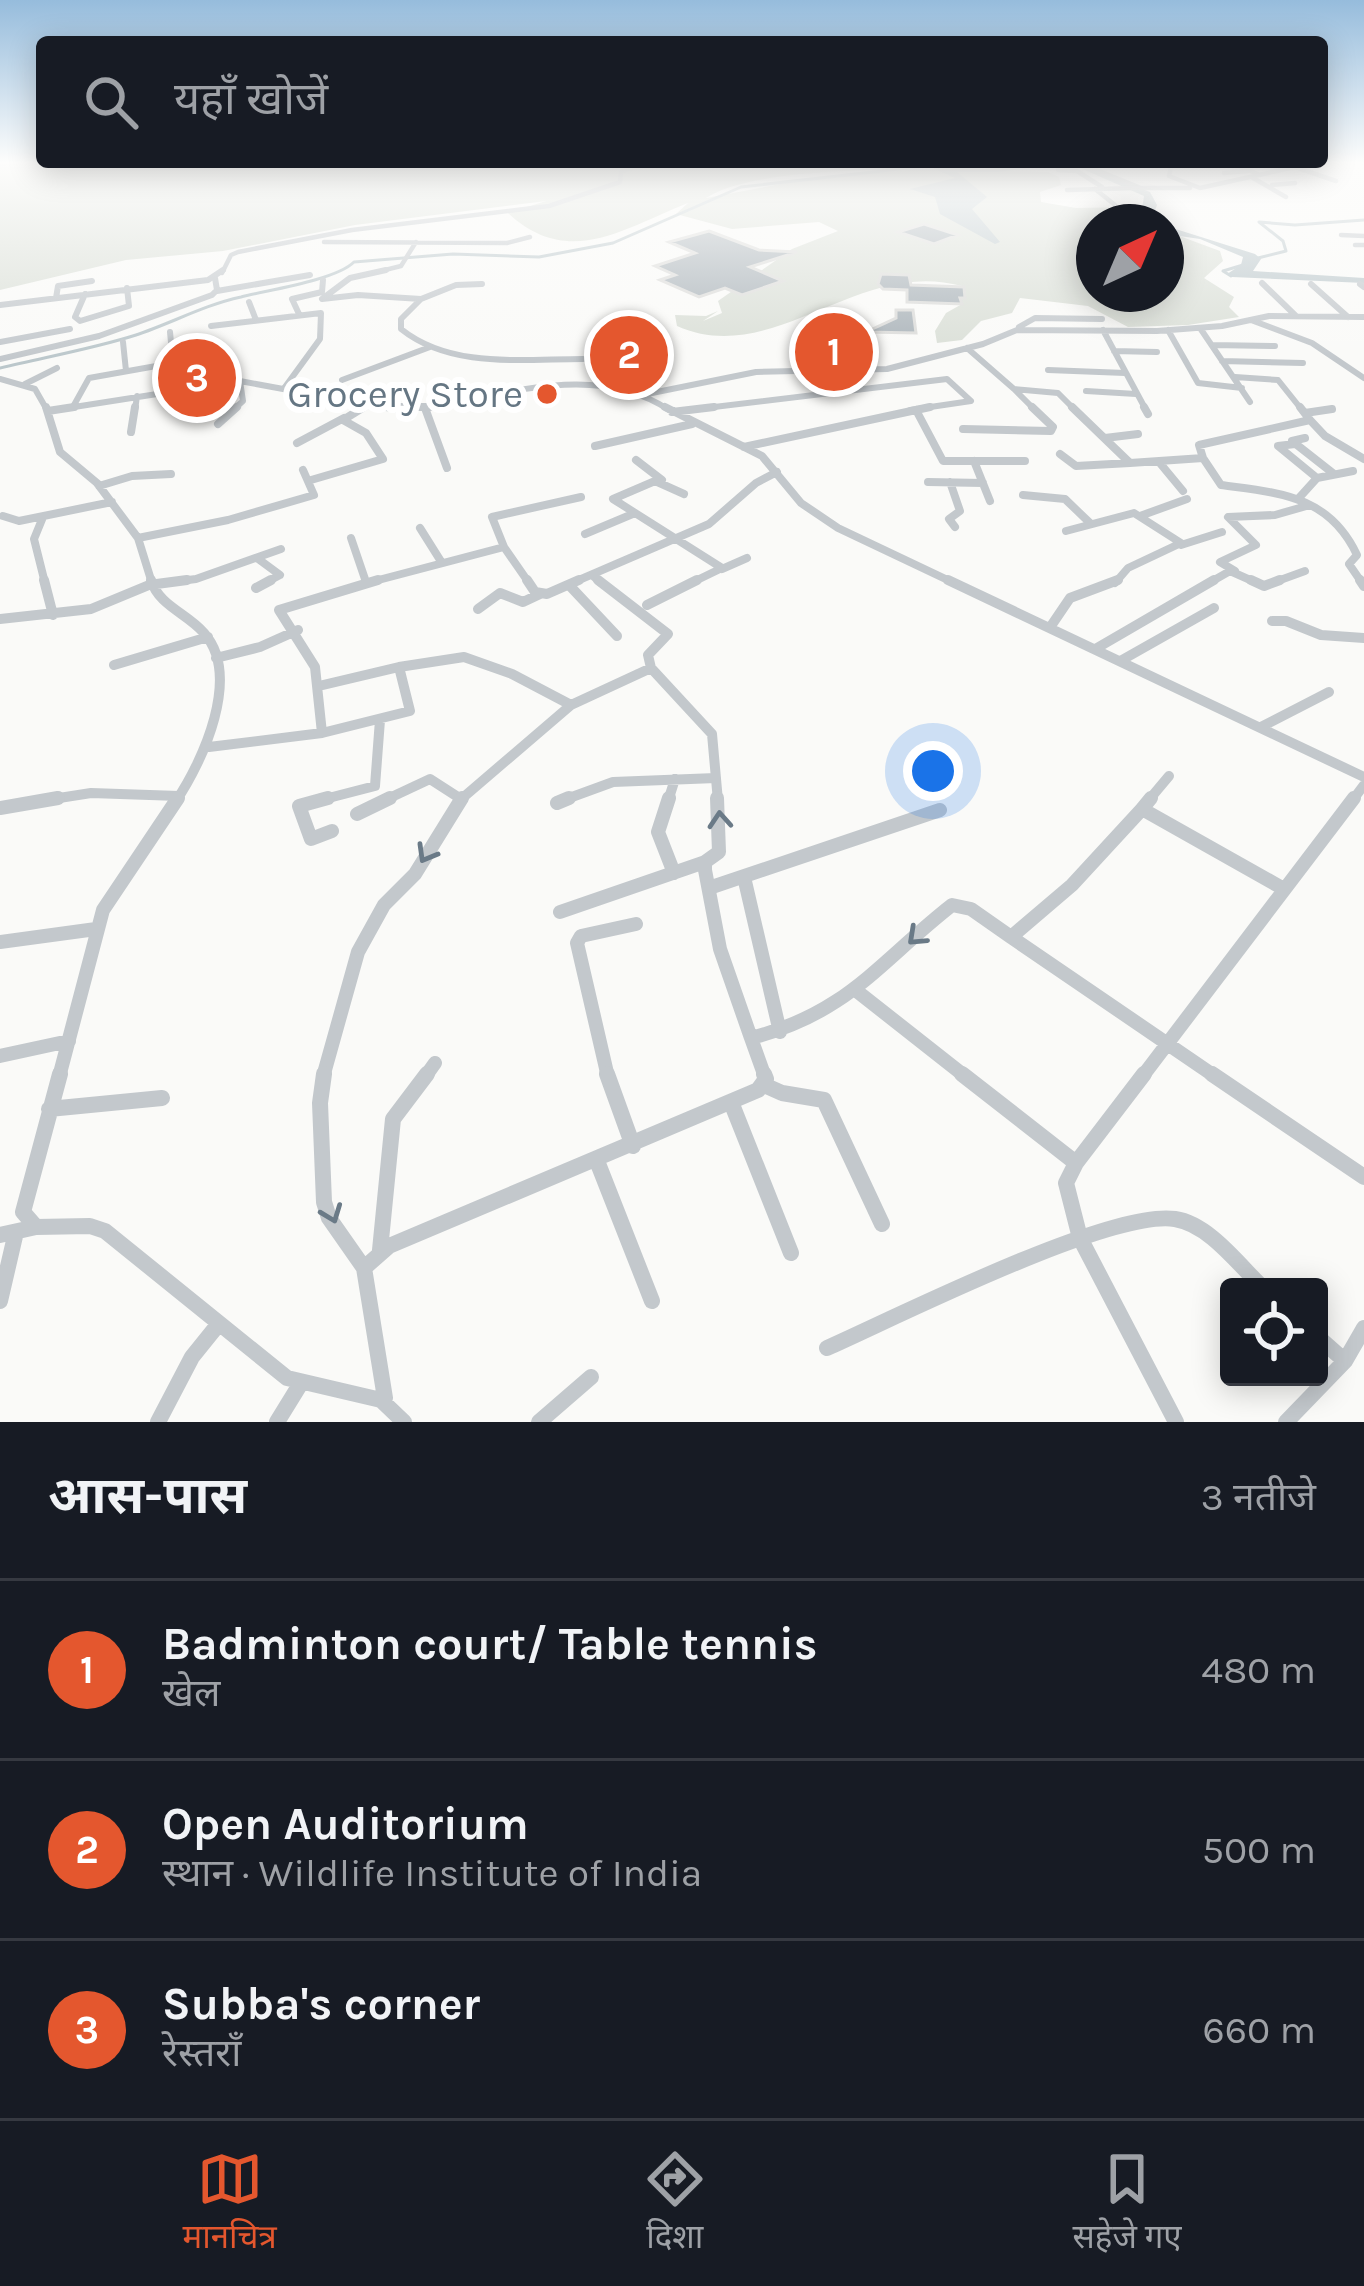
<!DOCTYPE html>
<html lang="hi">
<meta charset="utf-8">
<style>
body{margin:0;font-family:Karla,"Noto Sans Devanagari",sans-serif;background:#242831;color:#f1f3f6}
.controls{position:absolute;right:36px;bottom:36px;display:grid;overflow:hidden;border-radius:12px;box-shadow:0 6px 30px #0003}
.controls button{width:108px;height:108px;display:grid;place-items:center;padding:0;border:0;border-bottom:3px solid #363941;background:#171b24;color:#f1f3f6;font:60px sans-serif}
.compass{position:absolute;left:1076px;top:204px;width:108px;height:108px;border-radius:50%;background:#171b24;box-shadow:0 6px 30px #0003;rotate:44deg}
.you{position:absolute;left:933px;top:771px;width:42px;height:42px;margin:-30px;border:9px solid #fff;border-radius:50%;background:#1a73e8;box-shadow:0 0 0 18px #1a73e833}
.badge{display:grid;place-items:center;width:78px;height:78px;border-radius:50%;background:#e4572e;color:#fff;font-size:39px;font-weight:700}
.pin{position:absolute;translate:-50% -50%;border:6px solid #fff;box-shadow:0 3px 12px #0006}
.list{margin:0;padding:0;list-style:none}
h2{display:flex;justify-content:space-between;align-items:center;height:156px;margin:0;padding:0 48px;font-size:51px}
h2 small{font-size:39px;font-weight:400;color:#9ea1a6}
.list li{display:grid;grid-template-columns:78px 1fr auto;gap:36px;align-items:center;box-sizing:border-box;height:180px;padding:0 48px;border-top:3px solid #363941}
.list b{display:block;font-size:45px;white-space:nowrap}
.list p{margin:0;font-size:39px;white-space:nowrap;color:#9ea1a6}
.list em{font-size:39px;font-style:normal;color:#9ea1a6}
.icon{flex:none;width:66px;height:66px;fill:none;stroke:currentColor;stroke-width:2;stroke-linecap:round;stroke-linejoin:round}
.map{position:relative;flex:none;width:1364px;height:1422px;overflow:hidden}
.search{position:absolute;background:#171b24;box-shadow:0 6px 30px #0003;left:36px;right:36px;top:36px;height:132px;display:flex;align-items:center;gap:30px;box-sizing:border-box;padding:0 42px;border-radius:12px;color:#9ea1a6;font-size:45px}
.sheet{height:696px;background:#171b24}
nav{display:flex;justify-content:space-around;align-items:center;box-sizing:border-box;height:168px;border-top:3px solid #363941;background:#171b24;font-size:33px;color:#9ea1a6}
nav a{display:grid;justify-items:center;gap:6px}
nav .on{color:#e4572e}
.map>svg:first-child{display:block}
.green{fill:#dadfd7}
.water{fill:#bbc7cb}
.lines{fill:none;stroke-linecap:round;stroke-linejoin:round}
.stream{stroke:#bbc7cb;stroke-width:3}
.building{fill:#aab3b9;stroke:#dcdcda;stroke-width:3}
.street-far5{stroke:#c3c8cc;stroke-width:4.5}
.street-far4{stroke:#c3c8cc;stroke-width:6}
.street-far3{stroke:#c3c8cc;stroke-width:8}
.street-far2{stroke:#c3c8cc;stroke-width:10}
.street-far1{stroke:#c3c8cc;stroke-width:14}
.street{stroke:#c3c8cc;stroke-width:16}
.oneway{stroke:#6a7a87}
.poi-dot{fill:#e4572e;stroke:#fff;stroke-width:4.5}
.labels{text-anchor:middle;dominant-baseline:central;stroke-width:12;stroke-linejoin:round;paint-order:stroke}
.far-poi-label{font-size:39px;fill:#657683;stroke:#fff;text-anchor:end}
</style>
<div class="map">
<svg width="1364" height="1422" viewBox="0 0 1364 1422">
<rect width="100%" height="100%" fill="#fafaf8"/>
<path class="green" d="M0 162H651L629 168 911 162 920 167C861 172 753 169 706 198L808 179 920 169 1048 172 1059 177 1061 185 1040 192 1041 202 1076 208 1137 207 1131 216 1142 222H1094V294H1166V231L1220 251 1223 261 1204 278 1234 297 1229 307 1239 317 1188 325 1128 327 1088 306 1020 298 1012 313 981 321 962 340 937 343 935 331 946 313 962 304V286C857 257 774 369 677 326L675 315 706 316 718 311 703 321 722 313 718 301 792 249 838 231 819 222 732 229 676 214 688 203C626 227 569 270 508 213L546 201 355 225 223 251 126 260 0 290Z"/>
<path class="water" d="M919 162 984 169 1074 162 1150 192 1157 205 1153 216 1160 222H1140L1144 196 1069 163 998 172H957L987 197 972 209 1000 242 995 244 940 214 935 197 910 189 955 178Z
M1166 226 1255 254 1261 259 1253 271 1364 278V283L1232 277 1227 274 1241 265 1243 257 1200 239 1166 234Z"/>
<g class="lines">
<path class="stream" d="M1258 258 1286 251 1283 241 1259 222 1295 225 1364 220
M1231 276 1223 271 1243 265
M0 368C45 357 92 349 136 335 172 323 204 305 241 297 268 290 336 280 354 262L453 254 539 257 613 243 741 187 926 166"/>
</g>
<path class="building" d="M924 224 958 235 934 244 898 232Z
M709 231 759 250 797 252 750 267 783 281 742 295 725 288 699 297 660 280 675 275 655 266 695 253 669 242Z
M881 274 909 275 911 285 964 287 965 298H960L962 304 907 302V290L883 289 878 284Z
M896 310H913L916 333 866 332 896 318Z"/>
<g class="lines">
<path class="street-far5" d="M1077 162 1141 188H1190
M1229 162 1260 175
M0 164 11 162
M945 165 1048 162
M1209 167H1171L1169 176 1200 188 1295 167 1291 162
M1295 167 1336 181
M1058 170 1077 171 1102 187
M1224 173 1247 171
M1253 178 1286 197
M1272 185 1295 183
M1095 189 1115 205
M1067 190 1135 188
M1341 235 1364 236
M324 242 507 243 530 237
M1355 245H1364
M222 273 231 255 238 252 352 230 549 206 620 182 621 172 627 169 685 162
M373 273 401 266 416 242"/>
<path class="street-far4" d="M386 270 350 278 322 299 358 295 421 299 401 319V329C451 369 522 359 583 359
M1262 283 1296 316
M1311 284 1348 317
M1360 284 1364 287
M217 291 310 275
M85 294 75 317 80 321 129 306 127 288
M56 298 58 286 92 281
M421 299 456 285 482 284
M249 302 256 320
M0 305 208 280 223 270
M299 314 292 299 322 292 323 280
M1251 320 1312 343 1364 378
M211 326 321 313 320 339 285 387
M1019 327 1035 318 1102 319
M1200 328 1250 402
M1103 330 1146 410
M1168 330 1198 383 1242 388
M0 342 70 329
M123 342 126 371
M1212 345 1275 346
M967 348 1014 389 1058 393 1075 410
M1114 351 1157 352
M0 359 99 336 212 295 217 290 215 278
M1222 361 1303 363
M1048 370 1125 373
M1235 377 1278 380 1302 410
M0 379 35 389 47 410
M342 380 430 347
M25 384 57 368
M1014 389 1035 410
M1086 391 1136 394
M647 394 756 372 887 369 983 344 1017 330 1157 331 1222 326 1269 316 1364 317
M74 405 89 378 173 363 170 332
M55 410 240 381 397 410
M135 410 137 396
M233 410 243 401 240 381
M359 410 364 407
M398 410C486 404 587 356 669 410
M689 410 947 379 971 401 910 410
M1326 410 1332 409"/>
<path class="street-far3" d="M46 407 60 452 97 483 138 538 152 583
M380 407H430
M665 407 762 456 801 503 838 528 954 583
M1072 407 1130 463 1203 458 1221 485C1279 493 1329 495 1357 555L1349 564 1362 583
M1144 407 1148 414
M425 408 447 468
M916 410 943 461H1025
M48 411 74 407
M672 412 714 407
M1305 413 1332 409
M1310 420 1325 436 1364 459
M218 424 237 407
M963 429 1051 431 1053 427 1032 407
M131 432 135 407
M1105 438 1138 434
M1305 438 1292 441 1334 474
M297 443 344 418
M1295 444 1278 446 1317 478
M595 446 692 424
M744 447 930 407
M1060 454 1076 466 1130 463
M1203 458 1199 445 1310 420 1300 407
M636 460 662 480
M974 461 990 501
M1159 462 1183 491
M311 480 383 459 366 433 343 420 364 407
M928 482 983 483
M950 482 960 511 949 519 955 527
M99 486 132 476 171 474
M684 494 655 481 613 499 722 568 691 583
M1023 495 1065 499 1091 524
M1298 499 1317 478 1353 471
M3 516 19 521 112 502
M1140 516 1187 499
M43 517 34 539 45 583
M420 528 442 563
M1066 531 1134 513 1181 543 1128 568 1115 583
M585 534 635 513
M138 538 228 520 314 495 303 470
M351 538 366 582
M1181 545 1222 532
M504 547 492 517 581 497
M257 558 280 575 265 583
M722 569 747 558
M1235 571 1220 562 1256 545 1228 517 1275 515 1310 505
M593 576 601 583
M164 583 196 579 281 549
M367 583 504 547 529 583
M572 583 709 524 756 483 777 472
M1209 583 1230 571 1257 583
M1272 583 1305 571"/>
<path class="street-far2" d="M44 580 53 615
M151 580C159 606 187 613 204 633 242 676 203 761 176 801
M527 580 535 592 547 594 579 580
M598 580 668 634 648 655 651 668
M948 580 1364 777
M1251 580 1264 586 1280 580
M1360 580 1364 586
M569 585 617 636
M256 588 271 580
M647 605 697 580
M478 609 500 593 523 602 540 594
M0 619 91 609 149 585 187 580
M1272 621H1286L1321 635 1364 638
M1051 626 1070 598 1118 580
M1097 648 1214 580
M216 658 260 647 298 630
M1122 660 1214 608
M114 665 208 637
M399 667 464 657 512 674 571 705
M1261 727 1329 692
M322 733 315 667 279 610 378 580
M209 747 322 733 410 711 399 667 323 685
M40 801 91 793 179 796
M317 801 375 786 380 720
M383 801 430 779 461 799
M459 801 571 705 651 668 712 734 718 801
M561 801 613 782 716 778
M668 801 675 779
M1148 801 1169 776
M1352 801 1364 785"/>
<path class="street-far1" d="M328 798 299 806 311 839 332 831
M669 798 658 832 674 873
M717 798 719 852 705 862V870L720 949 751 1038C848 1013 878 963 952 905L971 909 1011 937
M557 803 569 798
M0 808 58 798
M1142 809 1151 798
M357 814 390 798
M744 877 780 1032
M709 888 940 810
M560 912 705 862
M0 942 96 929
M858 992 966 1077
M751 1038 765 1077
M0 1056 69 1041
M59 1077 103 910 178 798
M323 1077 358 952 384 905 415 874 462 798
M425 1077 435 1063
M608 1077 577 943 581 936 636 924
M1142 1077 1354 798
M1216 1077 1011 937 1072 885 1142 809 1284 889"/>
<path class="street" d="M60 1074 23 1212 36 1227 90 1226 105 1231 287 1378 381 1400 404 1422
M324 1074 320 1103 324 1202 329 1218 364 1268 385 1398
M607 1074 633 1146
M962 1074 1076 1163 1144 1074
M1212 1074 1364 1177
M764 1085 782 1093 824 1100 882 1224
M731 1102 791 1253
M49 1109 162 1098
M597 1161 652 1301
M1076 1163 1066 1183 1080 1238 1176 1422
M0 1235 36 1227
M380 1250 393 1119 427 1074
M364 1268 389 1246 758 1090 766 1079 764 1074
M0 1301 16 1232
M1319 1338 1345 1361 1364 1328
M827 1348C895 1318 1110 1209 1175 1219 1209 1224 1239 1265 1262 1287
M158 1422 192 1357 217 1326
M277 1422 301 1383
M539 1422 591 1377
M1286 1422 1345 1361"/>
</g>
<defs><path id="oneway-chevron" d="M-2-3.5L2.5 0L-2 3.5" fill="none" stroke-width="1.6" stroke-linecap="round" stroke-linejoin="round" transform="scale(3)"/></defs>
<g class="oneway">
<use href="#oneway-chevron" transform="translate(720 820) rotate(-94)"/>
<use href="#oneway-chevron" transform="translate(426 854) rotate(120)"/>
<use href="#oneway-chevron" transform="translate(916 937) rotate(137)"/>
<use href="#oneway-chevron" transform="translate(332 1214) rotate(69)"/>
</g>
<linearGradient id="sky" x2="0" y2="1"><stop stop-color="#96bcdc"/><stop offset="0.45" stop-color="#fdfdfc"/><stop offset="1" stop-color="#fdfdfc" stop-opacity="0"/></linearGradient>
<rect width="1364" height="361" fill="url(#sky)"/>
<circle class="poi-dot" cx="547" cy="394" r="12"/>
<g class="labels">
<g class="far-poi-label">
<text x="523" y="394">Grocery Store</text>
</g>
</g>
</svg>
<div class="controls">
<button><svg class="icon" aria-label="locate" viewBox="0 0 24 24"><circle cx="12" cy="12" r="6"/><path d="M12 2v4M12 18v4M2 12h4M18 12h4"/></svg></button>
</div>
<svg class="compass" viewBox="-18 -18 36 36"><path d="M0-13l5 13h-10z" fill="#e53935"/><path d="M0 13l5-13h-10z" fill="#9ea1a6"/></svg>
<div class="you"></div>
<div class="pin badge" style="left:834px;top:352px">1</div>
<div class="pin badge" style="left:629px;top:355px">2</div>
<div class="pin badge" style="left:197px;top:378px">3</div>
<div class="search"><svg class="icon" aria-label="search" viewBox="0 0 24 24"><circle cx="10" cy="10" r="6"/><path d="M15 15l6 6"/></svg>यहाँ खोजें</div>
</div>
<section class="sheet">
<h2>आस-पास<small>3 नतीजे</small></h2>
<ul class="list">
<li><span class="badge">1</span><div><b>Badminton court/ Table tennis</b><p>खेल</p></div><em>480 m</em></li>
<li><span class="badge">2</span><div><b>Open Auditorium</b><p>स्थान · Wildlife Institute of India</p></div><em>500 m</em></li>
<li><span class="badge">3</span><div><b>Subba's corner</b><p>रेस्तराँ</p></div><em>660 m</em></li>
</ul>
</section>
<nav>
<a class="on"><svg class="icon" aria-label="map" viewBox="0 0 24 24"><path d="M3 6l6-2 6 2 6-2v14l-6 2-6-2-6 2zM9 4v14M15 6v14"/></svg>मानचित्र</a>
<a><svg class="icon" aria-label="directions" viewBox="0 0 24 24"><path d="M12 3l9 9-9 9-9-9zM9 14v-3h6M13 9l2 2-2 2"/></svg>दिशा</a>
<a><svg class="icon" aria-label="saved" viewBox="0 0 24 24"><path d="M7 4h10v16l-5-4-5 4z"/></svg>सहेजे गए</a>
</nav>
